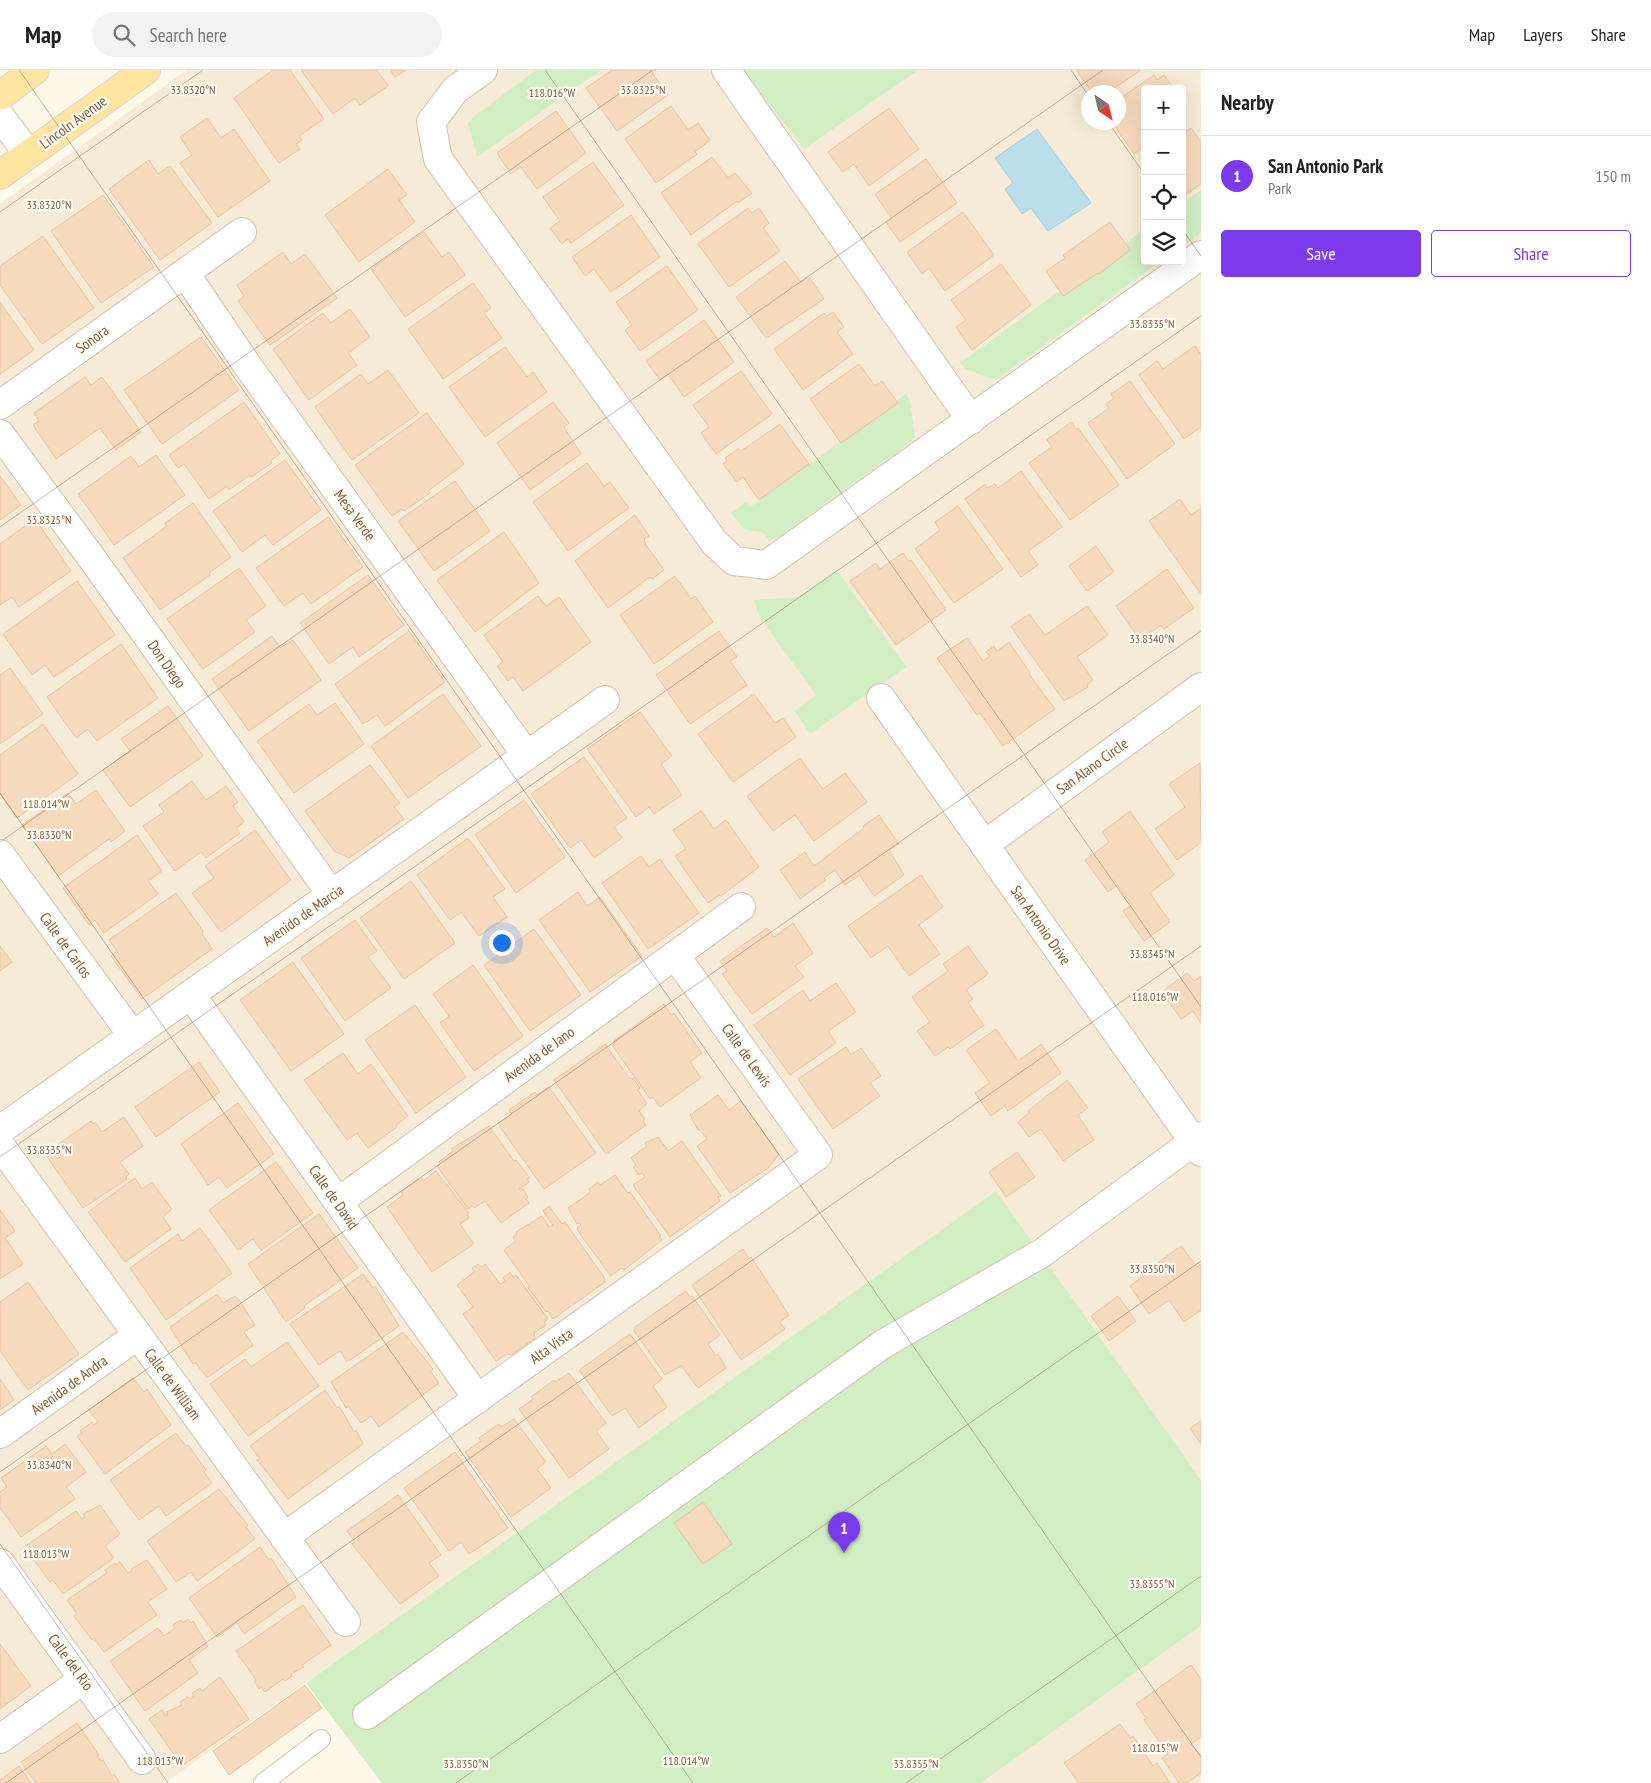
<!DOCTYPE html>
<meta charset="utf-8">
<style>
body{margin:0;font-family:"PT Sans Narrow",sans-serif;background:#f2f2f2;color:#222}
.controls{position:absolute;right:15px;top:15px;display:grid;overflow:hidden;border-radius:5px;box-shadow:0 5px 20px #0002}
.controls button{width:45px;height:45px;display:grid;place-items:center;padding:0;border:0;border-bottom:1px solid #e0e0e0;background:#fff;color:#222;font:25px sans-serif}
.compass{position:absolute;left:1081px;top:15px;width:45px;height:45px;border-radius:50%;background:#fff;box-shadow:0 5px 20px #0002;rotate:145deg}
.you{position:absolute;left:501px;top:872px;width:18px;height:18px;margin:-12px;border:4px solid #fff;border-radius:50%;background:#1a73e8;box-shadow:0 0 0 8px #1a73e833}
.badge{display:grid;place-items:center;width:32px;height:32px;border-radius:50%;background:#7c3aed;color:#fff;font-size:16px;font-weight:700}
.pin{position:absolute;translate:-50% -41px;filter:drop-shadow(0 1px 2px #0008)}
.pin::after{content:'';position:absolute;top:26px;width:18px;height:15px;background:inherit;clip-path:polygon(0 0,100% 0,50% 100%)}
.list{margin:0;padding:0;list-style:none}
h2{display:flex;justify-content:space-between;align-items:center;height:65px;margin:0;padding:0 20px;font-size:21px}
h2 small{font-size:16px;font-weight:400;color:#767676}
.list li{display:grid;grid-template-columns:32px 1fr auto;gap:15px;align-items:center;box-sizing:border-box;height:80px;padding:0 20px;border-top:1px solid #e0e0e0}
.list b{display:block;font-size:19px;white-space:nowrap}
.list p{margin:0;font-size:16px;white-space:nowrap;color:#767676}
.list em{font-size:16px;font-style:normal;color:#767676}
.actions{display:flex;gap:10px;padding:15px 20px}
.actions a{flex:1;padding:11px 0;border:1px solid #7c3aed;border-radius:5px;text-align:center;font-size:18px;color:#7c3aed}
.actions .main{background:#7c3aed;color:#fff}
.icon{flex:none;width:28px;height:28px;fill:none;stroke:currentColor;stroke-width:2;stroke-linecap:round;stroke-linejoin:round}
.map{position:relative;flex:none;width:1201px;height:1713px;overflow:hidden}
header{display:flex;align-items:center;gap:30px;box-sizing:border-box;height:70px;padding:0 25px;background:#fff;border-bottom:1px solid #e0e0e0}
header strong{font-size:24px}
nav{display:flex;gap:28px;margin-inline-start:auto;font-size:18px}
.search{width:350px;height:45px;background:#f2f2f2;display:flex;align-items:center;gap:12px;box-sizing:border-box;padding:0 18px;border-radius:28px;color:#767676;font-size:19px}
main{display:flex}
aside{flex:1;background:#fff}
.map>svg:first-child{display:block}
.residential{fill:#f6ebd6;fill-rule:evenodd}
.green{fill:#d2eec5}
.water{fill:#bbdfea;stroke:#a0cddd}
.building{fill:#f6dabe;stroke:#eac29d}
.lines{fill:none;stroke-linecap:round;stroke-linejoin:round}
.service-casing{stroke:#d2c1ad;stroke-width:20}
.minor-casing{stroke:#d2c1ad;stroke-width:30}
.primary-casing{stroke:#ddd6d0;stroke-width:30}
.service{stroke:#fff;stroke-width:18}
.minor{stroke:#fff;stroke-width:28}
.primary{stroke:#ffe59f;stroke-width:28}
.ticks{fill:none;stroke:#7b6049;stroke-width:1;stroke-opacity:0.45}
.labels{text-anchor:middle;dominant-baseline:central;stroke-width:4.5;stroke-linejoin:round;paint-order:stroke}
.street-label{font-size:15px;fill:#7b6049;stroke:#fffbf1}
.ticks-label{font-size:12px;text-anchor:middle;fill:#7b6049;stroke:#fffbf1;stroke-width:4.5;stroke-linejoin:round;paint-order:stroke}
</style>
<header>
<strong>Map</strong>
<div class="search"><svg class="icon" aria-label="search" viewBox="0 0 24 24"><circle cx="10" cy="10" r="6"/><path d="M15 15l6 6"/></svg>Search here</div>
<nav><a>Map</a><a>Layers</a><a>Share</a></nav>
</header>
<main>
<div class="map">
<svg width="1201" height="1713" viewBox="0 0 1201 1713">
<rect width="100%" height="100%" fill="#fef8e9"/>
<path class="residential" d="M187 0H1201V1410L995 1122 165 1713H0V134ZM1145 19H1182V191H1145ZM1088 22H1118V52H1088Z
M1201 1556V1713H981Z"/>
<path class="green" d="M536 0H601L477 87 468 53 476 45Z
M743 0H918L804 79Z
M1201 120V163L1182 176V133Z
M1145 159V191H1161L996 310 965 299 960 293Z
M906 324 910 331 915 367 911 372 780 466 770 471 762 462 745 460 731 443 746 432 750 437Z
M837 500 906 597 810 664 795 641 816 625 759 546 754 530 797 527Z
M996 1121 1201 1410V1556L981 1713H382L306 1613Z"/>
<path class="water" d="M1037 59 1091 133 1048 161 1031 138 1022 144 1005 119 1013 113 995 88Z"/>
<path class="building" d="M273 0H290L324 49 299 66 302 70 296 74 300 79 279 93 234 28Z
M301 0H377L388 16 360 35 355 28 333 44Z
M390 0H406L395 7Z
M612 0H656L652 3 668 25 617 61 586 18Z
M1076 0H1141L1109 22H1092Z
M1154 5 1157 10 1164 5 1174 19H1145V76L1134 84 1112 52H1118V30Z
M671 36 688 60 698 53 710 70 695 82 697 84 656 113 625 69Z
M889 38 919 79 869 116 854 94 843 102 828 82Z
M556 41 586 83 537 119 521 97 511 104 497 83Z
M207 48 221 68 234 59 270 111 218 147 180 93 192 85 180 67Z
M1191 58 1201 72V114L1182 127V64Z
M712 87 728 108 735 103 752 123 738 133 737 131 691 165 661 123Z
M926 89 957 133 900 172 886 152 892 149 875 124Z
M149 90 158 104 170 96 212 153 160 190 109 119Z
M593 92 624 135 571 173 568 169 562 174 550 158 560 151 543 127Z
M388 99 407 125 399 130 415 152 359 192 325 145Z
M103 125 154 197 101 233 51 161Z
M748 138 752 143 759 138 769 153 763 158 780 181 729 217 698 174Z
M963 142 994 185 945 221 929 198 922 204 907 182Z
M631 145 660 187 611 222 594 199 585 206 572 187Z
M1110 152 1130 180 1099 204 1098 203 1063 226 1046 201 1065 188 1063 185Z
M424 162 442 187 449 182 465 205 405 247 371 199Z
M43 166 94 238 42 274 0 215V196Z
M283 182 291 194 305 184 337 228 270 275 238 231 244 226 237 215Z
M785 191 801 212 809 207 824 229 766 268 736 227Z
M1001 194 1031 235 972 280 956 257 966 250 951 230Z
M667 196 698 240 640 281 625 260 632 255 616 232Z
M473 213 491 238 484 243 502 268 443 309 408 259Z
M0 232 34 280 0 304Z
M350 239 370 267 348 283 357 295 309 330 273 279 323 243 331 253Z
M833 242 844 257 837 262 853 284 803 320 774 279 824 243 827 246Z
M704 250 734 292 684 327 668 304 660 310 646 291Z
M201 267 239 320 162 374 124 320Z
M1195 276 1201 285V357L1184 369 1139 305 1157 291 1163 299Z
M505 277 527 307 533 302 547 322 485 367 449 317Z
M859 294 875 316 882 311 898 333 841 373 810 329Z
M388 300 419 343 352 390 315 337 361 304 368 314Z
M741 301 772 344 716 384 701 363 709 357 693 335Z
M85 307 91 315 102 307 141 362 116 380 100 358 56 389 33 355 39 351 34 343Z
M1130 311 1175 374 1127 409 1088 353 1109 338 1106 334 1114 328 1111 324Z
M244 332 280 384 270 391 272 393 251 407 250 405 229 420 227 416 209 429 184 394 178 398 169 385Z
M553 332 569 353 564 357 581 384 530 420 497 373Z
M427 343 464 394 428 421 430 423 404 441 402 439 392 446 355 395Z
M1071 352 1077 360 1078 358 1119 415 1070 450 1029 393 1052 377 1047 370Z
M780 354 809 394 759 430 743 407 737 412 723 394 727 391 725 388 738 379 741 381Z
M156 385 185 425 114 475 78 424 131 386 139 397Z
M285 390 321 440 273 475 265 465 242 482 213 441Z
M587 393 604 416 610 412 629 438 568 481 533 432Z
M1021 401 1062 457 1028 481 1038 495 1021 507 965 429 985 414 987 418 995 414 998 418Z
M0 406 21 435 0 450Z
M455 411 490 461 434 501 398 451Z
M1180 429 1191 445 1201 438V524L1149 451Z
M193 433 231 487 209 503 210 505 160 540 123 488 167 456 165 453Z
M958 436 1003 499 954 533 915 479 940 460 935 452Z
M635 445 649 466 644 469 646 475 664 500 652 509 650 507 608 538 575 491Z
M328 447 363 497 311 534 303 523 284 536 256 498Z
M35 449 71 501 19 537 12 527 0 535V474Z
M504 462 539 513 475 562 437 510Z
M1096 476 1114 502 1087 521 1069 496Z
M903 483 909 492 911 490 946 540 896 575 850 511 876 493 880 499Z
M239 498 266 536 246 550 255 562 203 599 167 549Z
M1167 499 1194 538 1164 559 1161 555 1140 570 1116 536Z
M368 505 404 555 359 587 353 577 329 594 300 553Z
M675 506 691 529 695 526 713 552 654 594 620 545Z
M77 511 115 565 54 607 45 595 32 605 3 564Z
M538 526 546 536 559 527 591 572 523 621 513 607 508 611 497 596 503 592 484 565Z
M1087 536 1108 565 1077 587 1093 610 1087 615 1088 617 1064 631 1011 557 1029 544 1045 565Z
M409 561 445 612 385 656 377 645 363 654 335 614Z
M719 561 737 587 730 591 747 615 690 654 656 605Z
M272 566 280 578 293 570 321 610 249 661 212 609Z
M967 568 983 591 990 586 986 582 994 576 997 581 1009 572 1030 603 1029 604 1055 639 1003 676 980 643 977 645 937 588Z
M121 574 158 628 97 671 88 659 76 668 47 627Z
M10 598 43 644 0 674V605Z
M443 624 481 676 408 728 371 676Z
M754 624 775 653 783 648 796 667 733 712 698 664Z
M335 633 364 674 294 723 257 671 309 634 317 645Z
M168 636 203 686 130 737 103 700 130 681 121 669Z
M640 642 672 686 661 694 682 725 654 744 649 737 636 747 587 679Z
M43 654 78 704 17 748 0 724V685Z
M584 687 627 748 614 757 622 768 594 788 581 770 570 778 531 724Z
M800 688 823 719 845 703 867 732 814 771 795 745 773 761 747 726Z
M1200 693 1201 772 1177 790 1155 759 1185 737 1169 714Z
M370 695 400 733 394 737 404 749 349 788 334 781 305 741Z
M192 711 206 730 226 716 238 732 233 736 244 752 236 758 240 763 206 788 201 782 175 801 143 756 164 742 159 735Z
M96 720 125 761 111 772 109 769 58 806 22 755 68 723 76 734Z
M524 730 565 787 516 823 475 765Z
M701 741 714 759 726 750 759 797 721 826 719 825 708 833 675 786 686 779 673 760Z
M1130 741 1174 805 1150 823 1170 852 1144 871 1123 841 1132 835 1117 815 1108 822 1085 790 1109 772 1102 762Z
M879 745 899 774 889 780 904 805 874 826 860 805 845 815 835 800 824 808 826 810 800 829 780 800 805 782 814 796 864 758 863 756Z
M255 760 291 810 221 862 192 823 214 808 205 796Z
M137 765 162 801 148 811 158 824 104 863 95 850 89 855 63 818Z
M468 768 505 819 493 827 507 847 479 866 461 842 450 850 417 805Z
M641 786 649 797 660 789 699 843 648 879 602 813Z
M921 805 943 837 919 855 940 884 909 906 888 876 871 888 848 856Z
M411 811 455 873 404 909 360 848Z
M578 822 587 836 600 827 642 886 590 922 539 850Z
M176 823 203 861 202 864 212 879 142 929 111 886 117 881 109 870Z
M355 850 377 881 368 887 391 918 345 951 301 888Z
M793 853 813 883 795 896 804 907 752 944 722 904 727 901 720 891 767 858 774 867Z
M534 859 581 925 530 961 484 895Z
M0 876 12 892 0 901Z
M968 876 988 904 966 920 973 929 968 933 984 955 950 979 948 977 935 986 917 961 930 952 912 927 948 901 943 894Z
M293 892 344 964 291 1001 240 930Z
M473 895 523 966 474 1001 440 953 449 946 433 924Z
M1187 903 1194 911 1201 906V953L1193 941 1181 949 1162 922Z
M836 913 856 942 828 961 836 973 790 1005 754 955 803 920 810 931Z
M664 934 671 945 674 943 702 983 690 992 701 1008 660 1037 653 1027 650 1029 612 975 615 973 614 971Z
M415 935 466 1007 416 1043 365 970Z
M996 959 1018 991 1041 974 1061 1003 1008 1041 1005 1036 991 1046 975 1023 990 1013 966 980Z
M605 974 630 1009 633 1008 640 1018 638 1020 647 1034 639 1041 645 1049 643 1051 646 1055 606 1084 554 1010Z
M846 977 851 985 861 978 881 1006 870 1013 880 1026 833 1059 798 1009Z
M343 983 358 1004 371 994 408 1046 396 1055 397 1057 368 1078 357 1063 347 1070 304 1010Z
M199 992 220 1022 156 1067 135 1037Z
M1067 1010 1088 1038 1078 1045 1094 1070 1063 1091 1041 1059 1029 1067 1018 1052 1029 1043 1028 1041Z
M549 1017 596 1083 544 1119 498 1054 512 1044 509 1040 535 1022 537 1025Z
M718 1025 729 1040 741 1031 779 1084 768 1098 730 1123 697 1076 707 1069 699 1059 698 1060 690 1045Z
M238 1033 274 1084 227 1118 219 1107 208 1115 181 1074Z
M124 1047 143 1076 120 1092 129 1104 126 1107 127 1109 83 1138 47 1087 49 1085 47 1082 91 1051 93 1054 95 1052 102 1062Z
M489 1056 514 1091 516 1090 530 1108 527 1109 529 1112 519 1119H523L528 1127 526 1129 529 1133 501 1153 485 1131 474 1138 472 1136 468 1139 437 1096 440 1094 439 1092 453 1081 451 1079Z
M658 1067 668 1081 682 1071 721 1126 718 1127 720 1131 670 1167 633 1115 645 1107 642 1103 639 1105 633 1097 636 1095 631 1088 647 1076 645 1073Z
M1017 1082 1035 1107 1006 1127 989 1102Z
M276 1092 313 1143 261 1180 253 1169 238 1180 209 1140Z
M436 1101 469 1143 467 1144 469 1148 460 1154 474 1174 432 1202 387 1137 403 1125 401 1122 421 1108 423 1111Z
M615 1105 628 1123 630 1122 661 1166 659 1167 662 1170 624 1200 622 1198 611 1206 580 1164 577 1158 581 1155 579 1153 577 1154 568 1138 591 1122 589 1119 598 1112 600 1115Z
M135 1108 142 1119 152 1112 172 1139 163 1147 171 1159 125 1192 88 1142Z
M549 1136 562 1154 565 1152 604 1207 605 1212 553 1249 548 1241 546 1242 528 1218 530 1217 504 1180 516 1171 513 1167 517 1164 516 1162 542 1146 549 1157 553 1155 543 1141Z
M0 1140 15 1161 5 1168 23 1194 0 1209Z
M319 1144 358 1198 304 1236 305 1238 286 1252 248 1194Z
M200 1158 232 1203 166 1250 130 1198 178 1164 182 1171Z
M1181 1176 1197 1197 1201 1194V1240L1184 1252 1169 1230 1149 1244 1130 1216 1149 1202 1148 1200Z
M743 1179 749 1189 751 1187 789 1245 780 1252 785 1259 741 1290 692 1215Z
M478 1194 481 1197 485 1194 500 1214 506 1211 503 1208 510 1202 513 1207 516 1205 548 1249 544 1252 546 1255 534 1263 535 1268 511 1285 507 1284 496 1291 463 1244 473 1237 457 1215 474 1202 472 1198Z
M363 1204 373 1218 375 1216 399 1256 347 1292 340 1281 319 1295 290 1254Z
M28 1212 79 1284 28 1320 0 1281V1232Z
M686 1221 690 1227 692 1226 720 1265 708 1274 716 1286 718 1284 726 1298 698 1318 681 1296 665 1305 634 1261 635 1257Z
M217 1224 223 1233 235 1226 239 1230 255 1255 244 1262 253 1275 207 1308 195 1292 193 1294 170 1257Z
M1118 1226 1136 1251 1109 1271 1091 1246Z
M403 1262 433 1299 430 1301 439 1313 379 1357 371 1346 361 1353 348 1336 346 1338 331 1312Z
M630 1264 662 1309 653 1316 667 1337 639 1358 625 1338 612 1346 579 1300Z
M287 1272 319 1316 248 1366 210 1314 245 1289 251 1297Z
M569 1303 606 1353 596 1361 609 1379 569 1408 519 1339 533 1329 531 1327 554 1310 556 1312Z
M133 1308 144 1322 147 1319 171 1355 105 1404 77 1366 82 1363 80 1361 92 1352 94 1355 98 1352 89 1340Z
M0 1309 14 1330 0 1340Z
M325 1320 337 1338 339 1336 354 1362 356 1360 363 1374 288 1429 257 1390 260 1389 250 1376Z
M514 1349 546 1392 537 1399 551 1418 511 1447 465 1382 481 1371 479 1368 499 1354 501 1357Z
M1201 1351V1374L1190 1358Z
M176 1363 186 1376 188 1375 206 1400 204 1402 212 1413 166 1446 159 1436 139 1450 110 1410Z
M65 1374 86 1402 66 1417 75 1429 21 1467 0 1438V1422L7 1417 1 1408 46 1376 52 1384Z
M455 1382 508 1458 469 1484 461 1472 449 1481 404 1418Z
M219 1419 248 1455 246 1457 255 1469 197 1511 191 1502 176 1512 147 1471Z
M398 1425 441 1485 429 1493 439 1506 400 1534 352 1474 355 1472 347 1461Z
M703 1432 732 1474 703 1494 674 1453Z
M100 1435 120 1464 105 1476 114 1488 63 1524 53 1510 50 1512 32 1487 35 1485 27 1475 76 1441 82 1449 85 1447 83 1444Z
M260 1477 269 1490 271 1488 296 1527 244 1564 237 1553 217 1567 189 1528Z
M147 1490 167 1519 148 1532 157 1545 104 1582 94 1568 92 1570 74 1546 77 1544 67 1530 107 1503 105 1500 115 1493 116 1495 120 1492 128 1503 132 1501 131 1499Z
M303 1535 331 1575 302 1595 304 1597 291 1604 292 1606 285 1611 283 1609 265 1622 261 1617 259 1619 254 1611 256 1610 236 1581Z
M188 1549 191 1553 193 1551 208 1576 189 1590 198 1603 145 1641 110 1591 158 1558 164 1566 175 1558 173 1555 181 1550 183 1553Z
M0 1574 31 1616 0 1639Z
M1191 1595 1201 1609V1667L1191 1674 1201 1687V1703L1187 1713H1179L1162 1688 1168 1684 1144 1650 1146 1648 1136 1634Z
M220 1607 249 1649 182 1696 149 1649 162 1640 166 1646 168 1645 166 1642 182 1635 180 1632 188 1627 190 1629 194 1626 192 1623 200 1618 202 1621Z
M305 1615 322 1638 229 1705 213 1681Z
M77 1653 99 1685 97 1686 101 1691 103 1690 112 1706 114 1704 120 1713H36L21 1692Z
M1120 1654 1130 1668 1133 1666 1153 1696 1157 1693 1170 1713H1079L1064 1693Z
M19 1696 31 1713H0V1710Z"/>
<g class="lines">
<defs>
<path id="service" d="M263 1713 321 1669"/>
<path id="minor" d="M483 0 455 20 431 52 438 89 714 472 734 491 766 495 1201 185
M726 0 971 350
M0 46 28 84
M185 203 245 292 527 686
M0 335 242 162
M0 364 91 487 332 825
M881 628 1201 1082
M984 775 1201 617
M0 784 133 966
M191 925 478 1329
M0 1060 605 630
M0 1075 346 1552
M338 1132 741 837
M0 1364 138 1265
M284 1467 818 1085 675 885
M0 1493 142 1690
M367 1645 883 1274 1042 1183 1201 1066
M0 1669 84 1609"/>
<path id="primary" d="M0 26 35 0
M0 105 146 0"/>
</defs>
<use href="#service" class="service-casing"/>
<use href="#minor" class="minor-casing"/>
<use href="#primary" class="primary-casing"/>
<use href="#service" class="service"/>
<use href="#minor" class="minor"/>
<use href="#primary" class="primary"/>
</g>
<path class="ticks" d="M19 0 1201 1687M545 0 1201 937M1071 0 1088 25M1108 52 1145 105M0 142 203 0M1182 159 1201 186M0 457 653 0M0 723 693 1713M0 772 1103 0M0 1087 1201 246M0 1402 1201 561M0 1474 168 1713M6 1713 1201 876M456 1713 1201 1191M906 1713 1201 1506"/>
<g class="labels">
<g class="street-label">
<text transform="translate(73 52) rotate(-36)">Lincoln Avenue</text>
<text transform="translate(92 269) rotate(-36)">Sonora</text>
<text transform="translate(355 445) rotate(54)">Mesa Verde</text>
<text transform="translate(167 594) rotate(55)">Don Diego</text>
<text transform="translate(1092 696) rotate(-36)">San Alano Circle</text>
<text transform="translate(303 845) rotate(-35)">Avenido de Marcia</text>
<text transform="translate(1041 855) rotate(55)">San Antonio Drive</text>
<text transform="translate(66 875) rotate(54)">Calle de Carlos</text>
<text transform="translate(539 984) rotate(-36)">Avenida de Jano</text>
<text transform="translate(747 985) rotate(54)">Calle de Lewis</text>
<text transform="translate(334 1127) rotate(55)">Calle de David</text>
<text transform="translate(551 1276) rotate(-36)">Alta Vista</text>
<text transform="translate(173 1314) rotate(54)">Calle de William</text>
<text transform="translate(69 1315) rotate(-36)">Avenida de Andra</text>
<text transform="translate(71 1592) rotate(54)">Calle del Rio</text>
</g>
</g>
<g class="ticks-label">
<text x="193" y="24">33.8320°N</text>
<text x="643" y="24">33.8325°N</text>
<text x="552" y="27">118.016°W</text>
<text x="49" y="139">33.8320°N</text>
<text x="1152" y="258">33.8335°N</text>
<text x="49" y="454">33.8325°N</text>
<text x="1152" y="573">33.8340°N</text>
<text x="46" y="738">118.014°W</text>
<text x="49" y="769">33.8330°N</text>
<text x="1152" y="888">33.8345°N</text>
<text x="1155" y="931">118.016°W</text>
<text x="49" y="1084">33.8335°N</text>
<text x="1152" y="1203">33.8350°N</text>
<text x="49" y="1399">33.8340°N</text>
<text x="46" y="1488">118.013°W</text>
<text x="1152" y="1518">33.8355°N</text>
<text x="1155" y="1682">118.015°W</text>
<text x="160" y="1695">118.013°W</text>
<text x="686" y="1695">118.014°W</text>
<text x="466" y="1698">33.8350°N</text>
<text x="916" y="1698">33.8355°N</text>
</g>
</svg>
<div class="controls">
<button>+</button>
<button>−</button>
<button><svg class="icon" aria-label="locate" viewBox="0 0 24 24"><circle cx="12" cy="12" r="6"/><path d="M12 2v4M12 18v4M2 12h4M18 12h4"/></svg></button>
<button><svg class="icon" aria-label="layers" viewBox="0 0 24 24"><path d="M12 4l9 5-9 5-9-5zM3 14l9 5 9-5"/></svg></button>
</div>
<svg class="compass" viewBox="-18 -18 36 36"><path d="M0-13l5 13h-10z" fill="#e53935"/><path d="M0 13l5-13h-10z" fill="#767676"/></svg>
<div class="you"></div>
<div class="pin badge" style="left:844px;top:1483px">1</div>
</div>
<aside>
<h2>Nearby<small></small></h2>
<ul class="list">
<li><span class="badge">1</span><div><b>San Antonio Park</b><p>Park</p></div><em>150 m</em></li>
</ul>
<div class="actions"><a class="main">Save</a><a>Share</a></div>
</aside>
</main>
